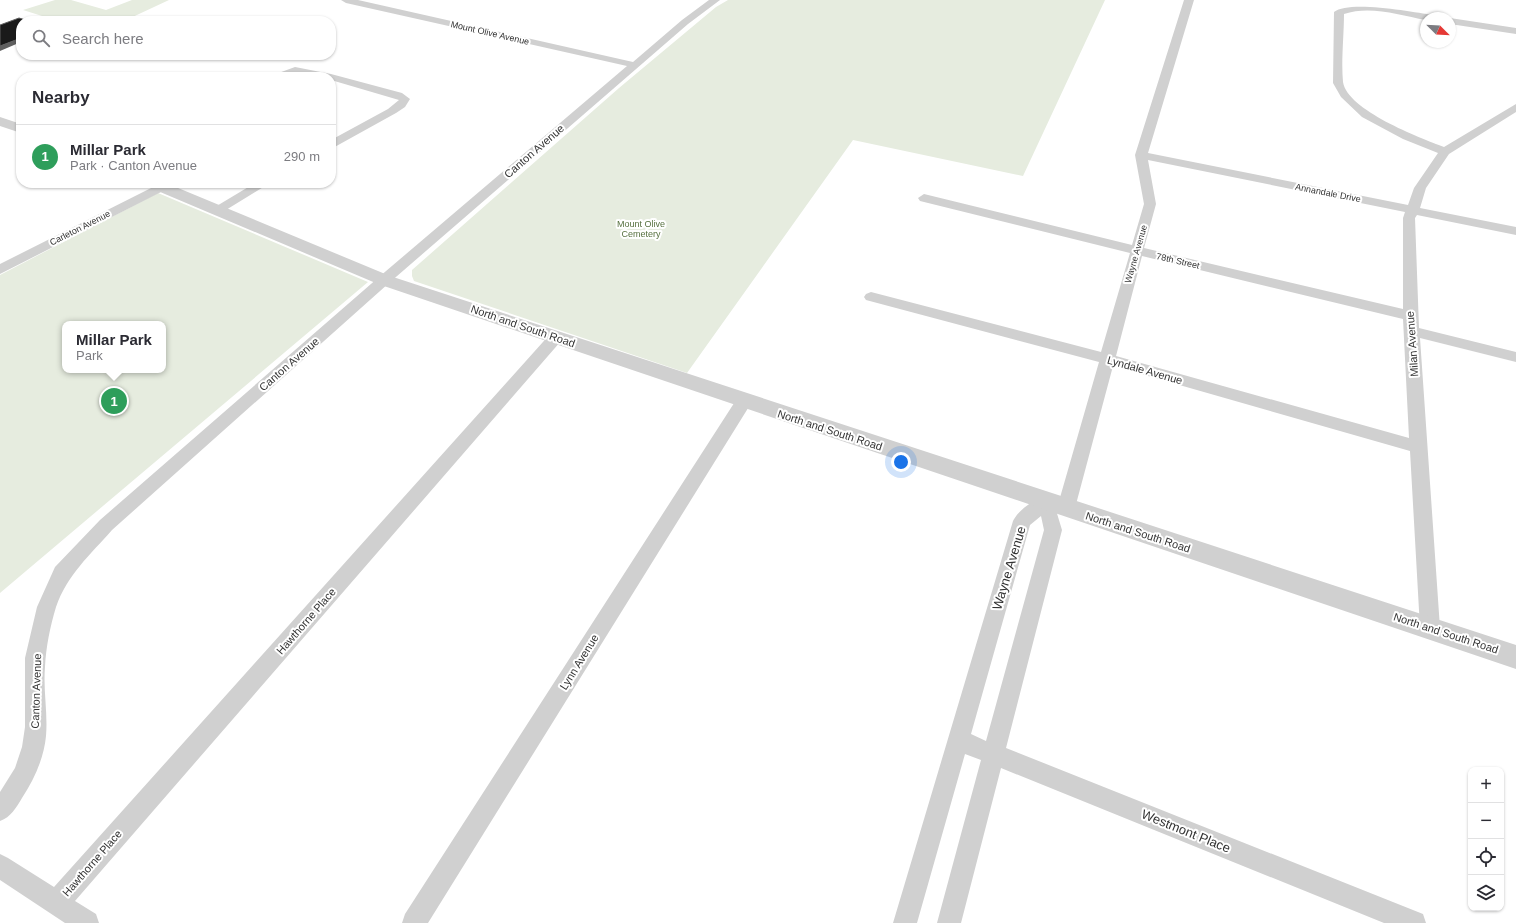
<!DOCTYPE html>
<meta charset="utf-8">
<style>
body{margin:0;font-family:Helvetica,sans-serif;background:#f2f2f3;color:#2b2b33}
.controls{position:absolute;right:12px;bottom:12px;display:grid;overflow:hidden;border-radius:8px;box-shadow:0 1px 3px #0004}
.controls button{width:36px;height:36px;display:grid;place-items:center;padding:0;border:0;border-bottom:1px solid #e1e1e2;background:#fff;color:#2b2b33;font:20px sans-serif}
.compass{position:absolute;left:1420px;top:12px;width:36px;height:36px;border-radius:50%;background:#fff;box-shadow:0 1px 3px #0004;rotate:114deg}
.you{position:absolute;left:901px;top:462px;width:14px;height:14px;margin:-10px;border:3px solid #fff;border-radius:50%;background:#1a73e8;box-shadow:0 0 0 6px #1a73e833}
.badge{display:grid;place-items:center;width:26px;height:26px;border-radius:50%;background:#e63946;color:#fff;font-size:13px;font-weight:700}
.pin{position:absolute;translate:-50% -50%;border:2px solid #fff;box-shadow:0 1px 4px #0006}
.popup{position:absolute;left:62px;top:321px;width:104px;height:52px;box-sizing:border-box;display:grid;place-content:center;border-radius:8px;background:#fff;filter:drop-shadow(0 1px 3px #0005);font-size:13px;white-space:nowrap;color:#7c7c81}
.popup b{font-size:15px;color:#2b2b33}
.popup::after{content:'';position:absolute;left:50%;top:100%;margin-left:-8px;border:8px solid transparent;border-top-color:#fff}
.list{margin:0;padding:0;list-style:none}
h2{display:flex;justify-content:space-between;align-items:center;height:52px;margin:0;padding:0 16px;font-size:17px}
h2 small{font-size:13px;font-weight:400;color:#7c7c81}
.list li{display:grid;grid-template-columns:26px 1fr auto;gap:12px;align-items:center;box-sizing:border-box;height:64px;padding:0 16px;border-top:1px solid #e1e1e2}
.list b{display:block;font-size:15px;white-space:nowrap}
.list p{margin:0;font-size:13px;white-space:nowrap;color:#7c7c81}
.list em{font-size:13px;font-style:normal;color:#7c7c81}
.icon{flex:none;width:22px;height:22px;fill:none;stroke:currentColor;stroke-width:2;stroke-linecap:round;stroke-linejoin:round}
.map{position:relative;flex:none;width:1516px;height:923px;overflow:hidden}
.search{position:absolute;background:#fff;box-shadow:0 1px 3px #0004;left:16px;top:16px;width:320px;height:44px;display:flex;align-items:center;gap:10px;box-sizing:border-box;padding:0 14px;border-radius:16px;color:#7c7c81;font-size:15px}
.panel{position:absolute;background:#fff;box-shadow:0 1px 3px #0004;left:16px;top:72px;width:320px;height:116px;border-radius:16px}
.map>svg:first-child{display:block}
.green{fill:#e6ecdf;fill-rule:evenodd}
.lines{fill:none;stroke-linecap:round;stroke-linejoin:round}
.minor{fill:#d0d0d0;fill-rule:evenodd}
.tertiary{fill:#d0d0d0;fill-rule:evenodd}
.shaded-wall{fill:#5f5f5f}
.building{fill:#1a1a1a;stroke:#5f5f5f}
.labels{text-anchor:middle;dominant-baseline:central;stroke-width:4;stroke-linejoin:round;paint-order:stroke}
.far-street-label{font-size:9px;fill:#333;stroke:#fff}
.far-park-label{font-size:9px;fill:#56703f;stroke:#fff}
.street-label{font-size:11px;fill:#333;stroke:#fff}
.near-street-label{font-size:13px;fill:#333;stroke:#fff}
</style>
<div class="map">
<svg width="1516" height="923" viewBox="0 0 1516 923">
<rect width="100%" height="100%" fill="#fff"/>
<path class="green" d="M55 0H71L106 10 132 0H169L124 21H58L23 10Z
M728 0H1105L1023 176 853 140 687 373 414 281 412 276V270L619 88 716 7Z
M158 193 368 282 0 593V275ZM65 324H163V370H65Z"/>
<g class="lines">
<path class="minor" d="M341 0H358L633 62 682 20 709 0H720L688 24 389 283 112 530C90 555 67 575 56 607 50 627 46 647 45 667 43 690 48 713 46 736 44 758 34 780 22 798 16 808 11 817 0 821V792L15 768 22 747 25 727V658L37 607 55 567 100 520 379 277 627 66 346 3Z
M1184 0H1194L1148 153 1408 205 1414 188 1438 153 1403 139 1362 117 1341 97 1333 83 1334 12C1349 0 1412 12 1433 15L1438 18H1426V20C1399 15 1370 5 1344 14 1344 35 1341 61 1343 82 1347 110 1420 138 1444 147L1516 104V112L1449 154 1426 188 1420 208 1516 227V235L1417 215 1415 218 1419 328 1516 352V362L1420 338 1440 628 1437 634 1430 637 1423 634 1420 628 1410 451 1113 366 1075 508 1072 513 1066 515 1060 513 1057 508 1099 362 866 300 864 297 866 294 871 292 1101 352 1130 253 920 201 918 198 924 194 1132 245 1144 204 1135 155ZM1148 160 1405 212 1403 218V309L1144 248 1156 204ZM1142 256 1403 319 1409 438 1116 356Z
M1450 18 1516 28V34L1450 24Z
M295 67 331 74 402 93 410 99 405 107 396 113 331 149V140L388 109 399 100 331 80V77H314L296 73 286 77H272L273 75Z
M161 183 165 184 167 187 165 190 0 274V264Z
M255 183H270L221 213 216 214 210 210Z
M556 332 561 333 563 337 561 341 75 901 96 914 99 923H65L0 880V854L8 858 54 887 551 333Z
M744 395 750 397 752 401 750 405 428 923H402L405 914 738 397Z
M1046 495 1052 497 1062 530 1006 748 1423 914 1426 923H1384L1001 768 961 923H937L981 760 965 754 917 923H893L1013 521C1018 510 1035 499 1046 495ZM1041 516 1044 530 986 741 971 734 1030 525Z"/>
<path class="tertiary" d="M0 117 21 124V133L0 126Z
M144 183H166L390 276 1516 645V669L378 284 146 186Z"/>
</g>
<path class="shaded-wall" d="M21 38V42L0 51V46Z"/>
<path class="building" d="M19 18 29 21H21V38L0 46V25Z"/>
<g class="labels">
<g class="far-street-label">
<text transform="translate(490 33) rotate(13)">Mount Olive Avenue</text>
<text transform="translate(1328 193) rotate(11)">Annandale Drive</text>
<text transform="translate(80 228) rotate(-27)">Carleton Avenue</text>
<text transform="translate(1136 254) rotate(-74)">Wayne Avenue</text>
<text transform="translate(1178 261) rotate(13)">78th Street</text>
</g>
<g class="far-park-label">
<text x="641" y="224">Mount Olive<tspan x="641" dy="10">Cemetery</tspan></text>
</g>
<g class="street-label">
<text transform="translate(534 151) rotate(-41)">Canton Avenue</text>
<text transform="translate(523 326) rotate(19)">North and South Road</text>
<text transform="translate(1412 344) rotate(-94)">Milan Avenue</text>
<text transform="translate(289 364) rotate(-41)">Canton Avenue</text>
<text transform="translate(1145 370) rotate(16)">Lyndale Avenue</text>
<text transform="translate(830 430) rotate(18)">North and South Road</text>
<text transform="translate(1138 532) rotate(18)">North and South Road</text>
<text transform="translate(306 621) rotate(-49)">Hawthorne Place</text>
<text transform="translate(1446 633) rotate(18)">North and South Road</text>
<text transform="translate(579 662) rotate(-58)">Lynn Avenue</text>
<text transform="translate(36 691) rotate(-88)">Canton Avenue</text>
<text transform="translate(92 863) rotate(-49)">Hawthorne Place</text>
</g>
<g class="near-street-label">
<text transform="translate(1009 568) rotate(-73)">Wayne Avenue</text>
<text transform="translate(1186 831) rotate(22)">Westmont Place</text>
</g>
</g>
</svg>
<div class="controls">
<button>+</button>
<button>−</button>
<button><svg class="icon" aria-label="locate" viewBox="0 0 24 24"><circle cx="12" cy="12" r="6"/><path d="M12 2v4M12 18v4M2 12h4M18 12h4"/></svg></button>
<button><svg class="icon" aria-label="layers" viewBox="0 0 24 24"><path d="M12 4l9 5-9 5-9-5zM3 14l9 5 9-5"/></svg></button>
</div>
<svg class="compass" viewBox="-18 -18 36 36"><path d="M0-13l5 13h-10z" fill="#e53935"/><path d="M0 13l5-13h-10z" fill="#7c7c81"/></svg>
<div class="you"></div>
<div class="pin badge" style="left:114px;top:401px;background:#2e9e5b">1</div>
<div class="popup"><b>Millar Park</b>Park</div>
<div class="search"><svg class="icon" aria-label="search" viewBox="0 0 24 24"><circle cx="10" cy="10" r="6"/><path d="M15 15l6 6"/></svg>Search here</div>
<section class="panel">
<h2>Nearby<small></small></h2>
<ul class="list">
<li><span class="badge" style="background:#2e9e5b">1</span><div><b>Millar Park</b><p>Park · Canton Avenue</p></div><em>290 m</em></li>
</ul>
</section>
</div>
